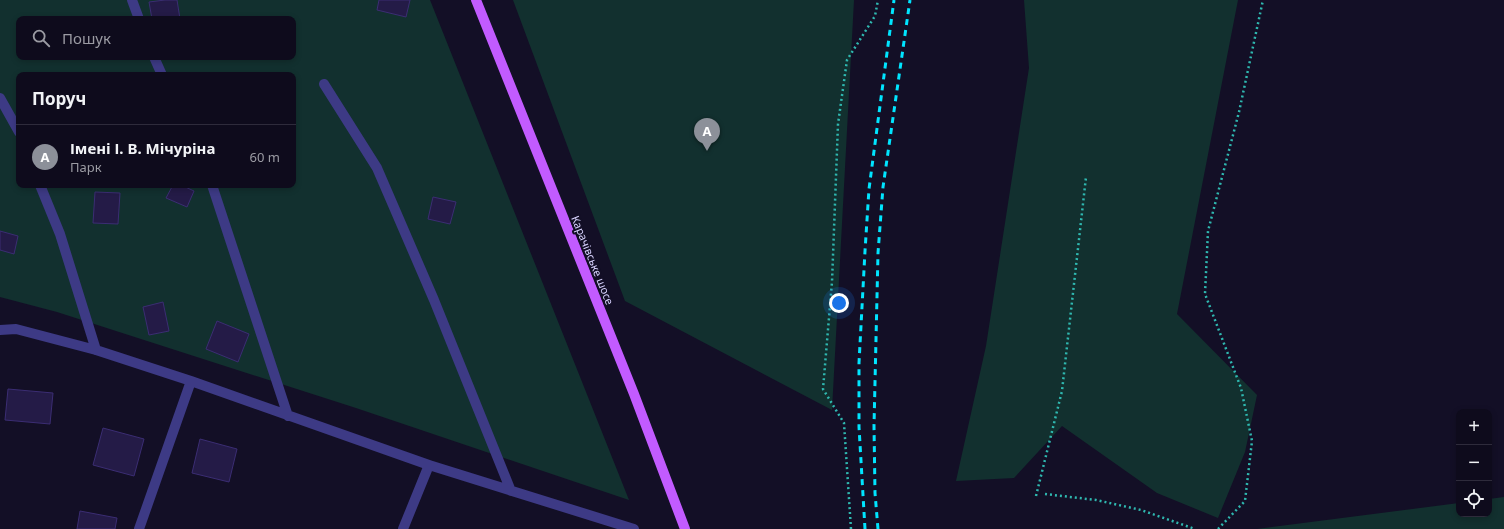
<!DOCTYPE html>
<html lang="uk">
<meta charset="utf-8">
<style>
body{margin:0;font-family:"Noto Sans",sans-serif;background:#1c1929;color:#f1f3f6}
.controls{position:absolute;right:12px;bottom:12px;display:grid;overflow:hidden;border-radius:8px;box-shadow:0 2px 6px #0003}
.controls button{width:36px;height:36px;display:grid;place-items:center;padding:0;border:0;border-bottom:1px solid #2e2b3b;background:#0e0b1c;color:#f1f3f6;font:20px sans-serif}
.you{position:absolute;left:839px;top:303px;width:14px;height:14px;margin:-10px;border:3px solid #fff;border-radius:50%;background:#1a73e8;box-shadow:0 0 0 6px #1a73e833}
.badge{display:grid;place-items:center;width:26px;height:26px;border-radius:50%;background:#8c9099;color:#fff;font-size:13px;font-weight:700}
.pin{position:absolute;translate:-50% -33px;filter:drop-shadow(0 1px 2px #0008)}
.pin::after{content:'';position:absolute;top:21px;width:14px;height:12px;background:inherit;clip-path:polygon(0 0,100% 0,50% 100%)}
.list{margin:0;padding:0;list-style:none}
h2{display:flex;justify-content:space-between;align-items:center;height:52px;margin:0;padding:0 16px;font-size:17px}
h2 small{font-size:13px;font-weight:400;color:#9b9ba3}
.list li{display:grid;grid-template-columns:26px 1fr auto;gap:12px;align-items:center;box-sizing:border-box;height:64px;padding:0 16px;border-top:1px solid #2e2b3b}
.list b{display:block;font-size:15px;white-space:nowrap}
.list p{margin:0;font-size:13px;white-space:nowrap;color:#9b9ba3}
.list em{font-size:13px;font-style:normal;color:#9b9ba3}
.icon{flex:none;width:22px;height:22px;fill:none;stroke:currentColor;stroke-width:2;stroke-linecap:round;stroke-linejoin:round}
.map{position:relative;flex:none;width:1504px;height:529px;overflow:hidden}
.search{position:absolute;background:#0e0b1c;box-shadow:0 2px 6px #0003;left:16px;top:16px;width:280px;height:44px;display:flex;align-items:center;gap:10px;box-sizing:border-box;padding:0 14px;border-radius:8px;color:#9b9ba3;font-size:15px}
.panel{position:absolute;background:#0e0b1c;box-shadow:0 2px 6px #0003;left:16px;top:72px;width:280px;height:116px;border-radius:8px}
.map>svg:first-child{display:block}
.green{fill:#12302f;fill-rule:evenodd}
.building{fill:#241b47;stroke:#3b2d73}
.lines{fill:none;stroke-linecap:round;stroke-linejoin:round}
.path{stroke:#2fb8b0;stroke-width:2.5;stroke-dasharray:2 3;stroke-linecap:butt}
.minor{stroke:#3d3a85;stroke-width:10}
.major{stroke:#c25bff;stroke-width:10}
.rail{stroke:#00e5ff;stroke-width:3;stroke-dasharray:6 5;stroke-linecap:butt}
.labels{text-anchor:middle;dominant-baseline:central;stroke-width:4;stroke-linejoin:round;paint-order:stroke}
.street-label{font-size:11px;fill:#d9d4ff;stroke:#130f26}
</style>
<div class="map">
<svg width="1504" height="529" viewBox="0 0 1504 529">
<rect width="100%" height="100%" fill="#130f26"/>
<path class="green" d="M0 0H430L629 500 356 408 57 312 0 297ZM19 19H293V57H19ZM19 75H293V185H19Z
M513 0H854L832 410 625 301Z
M1024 0H1238L1177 314 1257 395 1245 452 1218 518 1157 493 1062 426 1014 478 956 481 986 346 1029 68Z
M1504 497V529H1257L1459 503V514H1489V499Z"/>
<path class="building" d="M165 0H177L180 19H152L149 2Z
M379 0H410L406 17 377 10Z
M173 185H181L194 191 187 207 166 198Z
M95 192 120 193 118 224 93 223Z
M433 197 456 202 450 224 428 219Z
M0 231 18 236 14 254 0 250Z
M163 302 169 331 149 335 143 307Z
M217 321 249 334 238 362 206 349Z
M8 389 53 393 50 424 5 420Z
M103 428 144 439 134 476 93 465Z
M200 439 237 449 229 482 192 473Z
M80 511 117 518 115 529H77Z"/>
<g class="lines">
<path class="path" d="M1045 494 1096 500 1141 510 1195 529
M1036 496 1062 391 1086 177
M851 529 844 423 823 389 832 282 838 124 847 60 875 16 878 0
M1218 529 1245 501 1252 441 1241 388 1205 294 1208 231 1239 112 1263 0"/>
<path class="minor" d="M132 0 139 19
M154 57 162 75
M324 84 377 168 434 300 511 491
M0 98 19 132
M40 185 60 234 96 350
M212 185 288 416
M0 330 16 329 96 350 191 381 429 465 634 529
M139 529 191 381
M403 529 429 465"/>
<path class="major" d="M476 0 634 394 685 529"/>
<path class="rail" d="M865 529 859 427V363L865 251 869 189 894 0
M878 529 875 493 874 426 878 253 883 187 910 0"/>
</g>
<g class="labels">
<g class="street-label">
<text transform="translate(593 260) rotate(68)">Карачівське шосе</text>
</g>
</g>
</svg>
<div class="controls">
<button>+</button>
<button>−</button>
<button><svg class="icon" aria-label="locate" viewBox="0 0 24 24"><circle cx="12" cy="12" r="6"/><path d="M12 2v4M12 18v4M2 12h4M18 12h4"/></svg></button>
</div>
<div class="you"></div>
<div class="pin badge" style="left:707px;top:151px">A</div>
<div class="search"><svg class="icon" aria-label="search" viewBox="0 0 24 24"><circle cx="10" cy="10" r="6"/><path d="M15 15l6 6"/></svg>Пошук</div>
<section class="panel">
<h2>Поруч<small></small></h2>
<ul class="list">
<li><span class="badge">A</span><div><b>Імені І. В. Мічуріна</b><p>Парк</p></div><em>60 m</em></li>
</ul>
</section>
</div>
